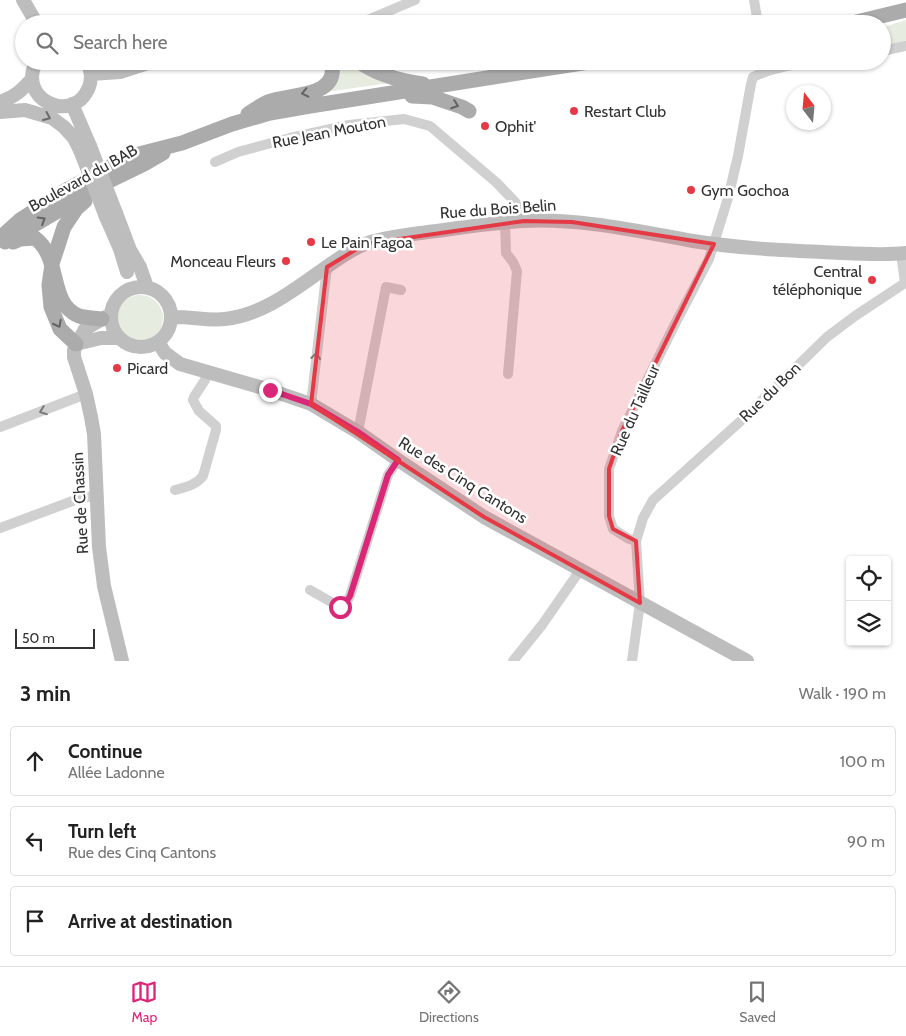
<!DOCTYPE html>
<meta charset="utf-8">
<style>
body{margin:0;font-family:Cabin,sans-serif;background:#f6f6f6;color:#222}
.controls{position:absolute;right:15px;bottom:15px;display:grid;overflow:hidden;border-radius:5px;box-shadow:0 1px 4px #0004}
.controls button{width:45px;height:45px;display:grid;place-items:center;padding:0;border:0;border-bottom:1px solid #e0e0e0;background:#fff;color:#222;font:25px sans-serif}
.compass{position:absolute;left:786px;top:85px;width:45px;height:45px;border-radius:50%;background:#fff;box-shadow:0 1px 4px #0004;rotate:344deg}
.scale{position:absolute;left:15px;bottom:12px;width:80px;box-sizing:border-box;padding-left:5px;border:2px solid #333;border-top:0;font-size:14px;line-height:18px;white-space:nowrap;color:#333;-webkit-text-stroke:4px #fff;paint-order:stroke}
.stop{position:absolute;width:15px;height:15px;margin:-11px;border:4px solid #db2777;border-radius:50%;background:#fff}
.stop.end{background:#db2777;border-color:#fff;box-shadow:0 1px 5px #0008}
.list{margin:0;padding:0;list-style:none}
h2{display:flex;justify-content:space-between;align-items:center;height:65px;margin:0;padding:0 20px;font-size:21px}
h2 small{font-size:16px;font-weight:400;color:#767676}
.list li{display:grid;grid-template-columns:32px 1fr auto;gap:15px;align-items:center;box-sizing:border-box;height:70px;margin:0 10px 10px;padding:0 10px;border:1px solid #e0e0e0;border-radius:5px}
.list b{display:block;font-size:19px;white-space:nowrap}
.list p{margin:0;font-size:16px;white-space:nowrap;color:#767676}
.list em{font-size:16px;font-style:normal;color:#767676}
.icon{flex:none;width:28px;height:28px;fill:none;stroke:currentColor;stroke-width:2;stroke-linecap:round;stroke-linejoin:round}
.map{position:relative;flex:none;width:906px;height:661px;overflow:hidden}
.search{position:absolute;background:#fff;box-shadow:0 1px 4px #0004;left:15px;right:15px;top:15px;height:55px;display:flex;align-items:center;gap:12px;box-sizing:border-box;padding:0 18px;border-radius:28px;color:#767676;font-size:19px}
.sheet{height:305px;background:#fff}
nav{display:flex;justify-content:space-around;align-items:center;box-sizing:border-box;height:70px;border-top:1px solid #e0e0e0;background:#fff;font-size:14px;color:#767676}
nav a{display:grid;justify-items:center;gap:2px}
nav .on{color:#db2777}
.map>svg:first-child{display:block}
.green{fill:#e6ecdf}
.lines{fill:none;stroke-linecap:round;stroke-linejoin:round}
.street{stroke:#d0d0d0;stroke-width:10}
.secondary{stroke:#bdbdbd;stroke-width:14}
.primary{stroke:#ababab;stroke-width:15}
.secondary-bridge{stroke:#bdbdbd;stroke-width:14}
.oneway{stroke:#636363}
.oneway2{stroke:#6a6a6a}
.oneway3{stroke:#7a7a7a}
.route{stroke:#db2777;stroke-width:6}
.marked{fill:#e63946;fill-opacity:0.2;stroke:#e63946;stroke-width:4;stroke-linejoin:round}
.poi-dot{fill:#e63946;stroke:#fff;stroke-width:2}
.labels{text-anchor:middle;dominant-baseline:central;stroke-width:5;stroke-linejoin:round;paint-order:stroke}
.poi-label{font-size:16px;fill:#333;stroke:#fff;text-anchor:start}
.street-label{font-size:16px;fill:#333;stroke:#fff}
</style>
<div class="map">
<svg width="906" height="661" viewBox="0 0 906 661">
<rect width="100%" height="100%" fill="#fff"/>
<path class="green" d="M906 20V41L888 48 884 27Z
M336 61H353L389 83 333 91 329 90Z
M117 318a23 23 0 1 1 46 0a23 23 0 1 1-46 0Z"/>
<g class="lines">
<path class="street" d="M754 0 758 24
M358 24 415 0
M882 51 906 46
M215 162 238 152 290 138 349 125 404 119 430 126 497 183 515 202 521 211 524 221
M505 223 506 253 513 262 517 271 508 374
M311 404 327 267
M0 427 86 394
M358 432 386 287 401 290
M175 490C186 487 196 485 203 476L216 430V426L199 411 193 400 194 397 205 380 207 372
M0 528 78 499 97 495
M636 541 643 518 653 500 744 418 827 337 855 316 905 283 901 253
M310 590 340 607 345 604 350 596 388 475 398 460
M513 661 542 625 576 576 579 569
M632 661 640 603 636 541 629 539 613 529 609 516V469L622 431 674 326 709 259 728 198 738 156 751 84 753 77C774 67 796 64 819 61"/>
<path class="secondary" d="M23 0 37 24
M262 24H283
M37 61C15 98 73 127 89 87 92 79 91 69 86 61
M91 74 120 72 154 61
M0 102C15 97 22 90 32 79
M72 104 90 146
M0 112 25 110 52 118 64 127 74 138 80 150
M116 213 130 250 140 267 147 287
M106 217 120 249 127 272
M111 317a30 30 0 1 1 60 0a30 30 0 1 1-60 0Z
M111 314 85 329 74 350V357L86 394 91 417 94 434 99 547 104 586 122 661
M171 317C189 316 207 321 225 319 263 315 295 289 325 268 338 259 350 250 365 244 385 237 407 235 428 232 459 228 491 223 523 221 581 218 637 231 693 241 736 248 779 250 822 252 850 253 879 256 906 253
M158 342 165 353 180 364 270 390 311 404 358 432 398 460 484 517 747 661
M76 344 101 338H119"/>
<path class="primary" d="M848 24 906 10
M358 61C377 75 401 81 423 84
M412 96 432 97 462 107 469 111
M248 114C254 110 261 105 268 102 290 93 341 99 331 61
M0 238 20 220 66 190 122 160 139 154 182 143 232 124 270 113 310 106 595 61
M5 242 109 181 144 164 163 153
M13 242 20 239 35 238C62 258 48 304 79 316 86 318 95 318 102 319
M76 344 60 329 51 307 49 285 52 264 64 227 76 209 85 201"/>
<path class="secondary-bridge" d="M90 146 116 213
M80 150 106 217"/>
</g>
<defs><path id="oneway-chevron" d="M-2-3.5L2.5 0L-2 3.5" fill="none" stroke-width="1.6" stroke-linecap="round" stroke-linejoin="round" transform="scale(1.25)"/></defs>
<g class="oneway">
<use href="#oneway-chevron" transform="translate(305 93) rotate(167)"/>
<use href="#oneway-chevron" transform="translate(455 105) rotate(20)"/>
<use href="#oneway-chevron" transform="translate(42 220) rotate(-31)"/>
<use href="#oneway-chevron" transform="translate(58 324) rotate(63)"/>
</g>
<use class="oneway2" href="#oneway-chevron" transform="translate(47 117) rotate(24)"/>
<g class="oneway3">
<use href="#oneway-chevron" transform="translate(316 356) rotate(-83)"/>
<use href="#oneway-chevron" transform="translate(43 411) rotate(159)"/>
</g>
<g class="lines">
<path class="route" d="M270 390 311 404 358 432 398 460 388 475 350 596 345 604 340 607"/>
</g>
<path class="marked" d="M524 221 572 222 714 244 622 431 609 469V516L613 529 636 541 640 603 484 517 311 404 327 267 365 244Z"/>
<g class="poi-dot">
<circle cx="574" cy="111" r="5"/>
<circle cx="485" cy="126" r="5"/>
<circle cx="691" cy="190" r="5"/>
<circle cx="311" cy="242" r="5"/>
<circle cx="286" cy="261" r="5"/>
<circle cx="872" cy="280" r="5"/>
<circle cx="117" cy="368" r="5"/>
</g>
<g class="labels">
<g class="poi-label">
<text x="584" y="111">Restart Club</text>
<text x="495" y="126">Ophit'</text>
<text x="701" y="190">Gym Gochoa</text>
<text x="321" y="242">Le Pain Fagoa</text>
<text x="276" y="261" text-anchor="end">Monceau Fleurs</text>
<text x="862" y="271" text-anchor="end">Central<tspan x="862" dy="18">téléphonique</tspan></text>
<text x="127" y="368">Picard</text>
</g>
<g class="street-label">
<text transform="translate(329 132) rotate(-11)">Rue Jean Mouton</text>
<text transform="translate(83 178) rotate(-29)">Boulevard du BAB</text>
<text transform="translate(498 209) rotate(-4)">Rue du Bois Belin</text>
<text transform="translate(770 392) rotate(-44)">Rue du Bon</text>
<text transform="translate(635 410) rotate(-66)">Rue du Tailleur</text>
<text transform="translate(463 480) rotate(32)">Rue des Cinq Cantons</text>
<text transform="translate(80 503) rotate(-93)">Rue de Chassin</text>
</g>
</g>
</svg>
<div class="controls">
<button><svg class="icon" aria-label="locate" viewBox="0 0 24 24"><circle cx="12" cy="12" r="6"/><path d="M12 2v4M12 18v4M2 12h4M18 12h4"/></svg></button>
<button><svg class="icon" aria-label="layers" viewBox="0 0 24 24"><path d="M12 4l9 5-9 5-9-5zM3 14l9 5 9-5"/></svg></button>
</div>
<svg class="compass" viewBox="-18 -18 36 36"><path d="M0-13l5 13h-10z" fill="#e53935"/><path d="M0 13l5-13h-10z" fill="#767676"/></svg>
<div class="scale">50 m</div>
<div class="stop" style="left:340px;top:607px"></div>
<div class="stop end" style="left:270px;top:390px"></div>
<div class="search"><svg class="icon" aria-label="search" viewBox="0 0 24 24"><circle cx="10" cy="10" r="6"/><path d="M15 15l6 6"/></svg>Search here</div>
</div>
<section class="sheet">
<h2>3 min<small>Walk · 190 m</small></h2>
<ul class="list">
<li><svg class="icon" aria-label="ahead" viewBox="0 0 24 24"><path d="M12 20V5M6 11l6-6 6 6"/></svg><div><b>Continue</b><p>Allée Ladonne</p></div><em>100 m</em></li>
<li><svg class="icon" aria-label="left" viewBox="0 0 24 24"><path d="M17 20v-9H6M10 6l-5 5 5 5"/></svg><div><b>Turn left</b><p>Rue des Cinq Cantons</p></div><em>90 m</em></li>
<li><svg class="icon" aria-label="arrive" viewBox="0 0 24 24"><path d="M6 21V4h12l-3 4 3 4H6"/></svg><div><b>Arrive at destination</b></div></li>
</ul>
</section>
<nav>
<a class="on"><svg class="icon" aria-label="map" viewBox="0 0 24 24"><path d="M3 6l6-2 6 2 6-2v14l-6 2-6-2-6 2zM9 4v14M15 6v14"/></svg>Map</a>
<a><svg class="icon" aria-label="directions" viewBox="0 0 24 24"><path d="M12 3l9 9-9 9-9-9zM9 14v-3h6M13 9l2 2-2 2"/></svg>Directions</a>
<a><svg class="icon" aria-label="saved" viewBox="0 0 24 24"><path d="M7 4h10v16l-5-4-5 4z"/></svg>Saved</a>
</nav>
